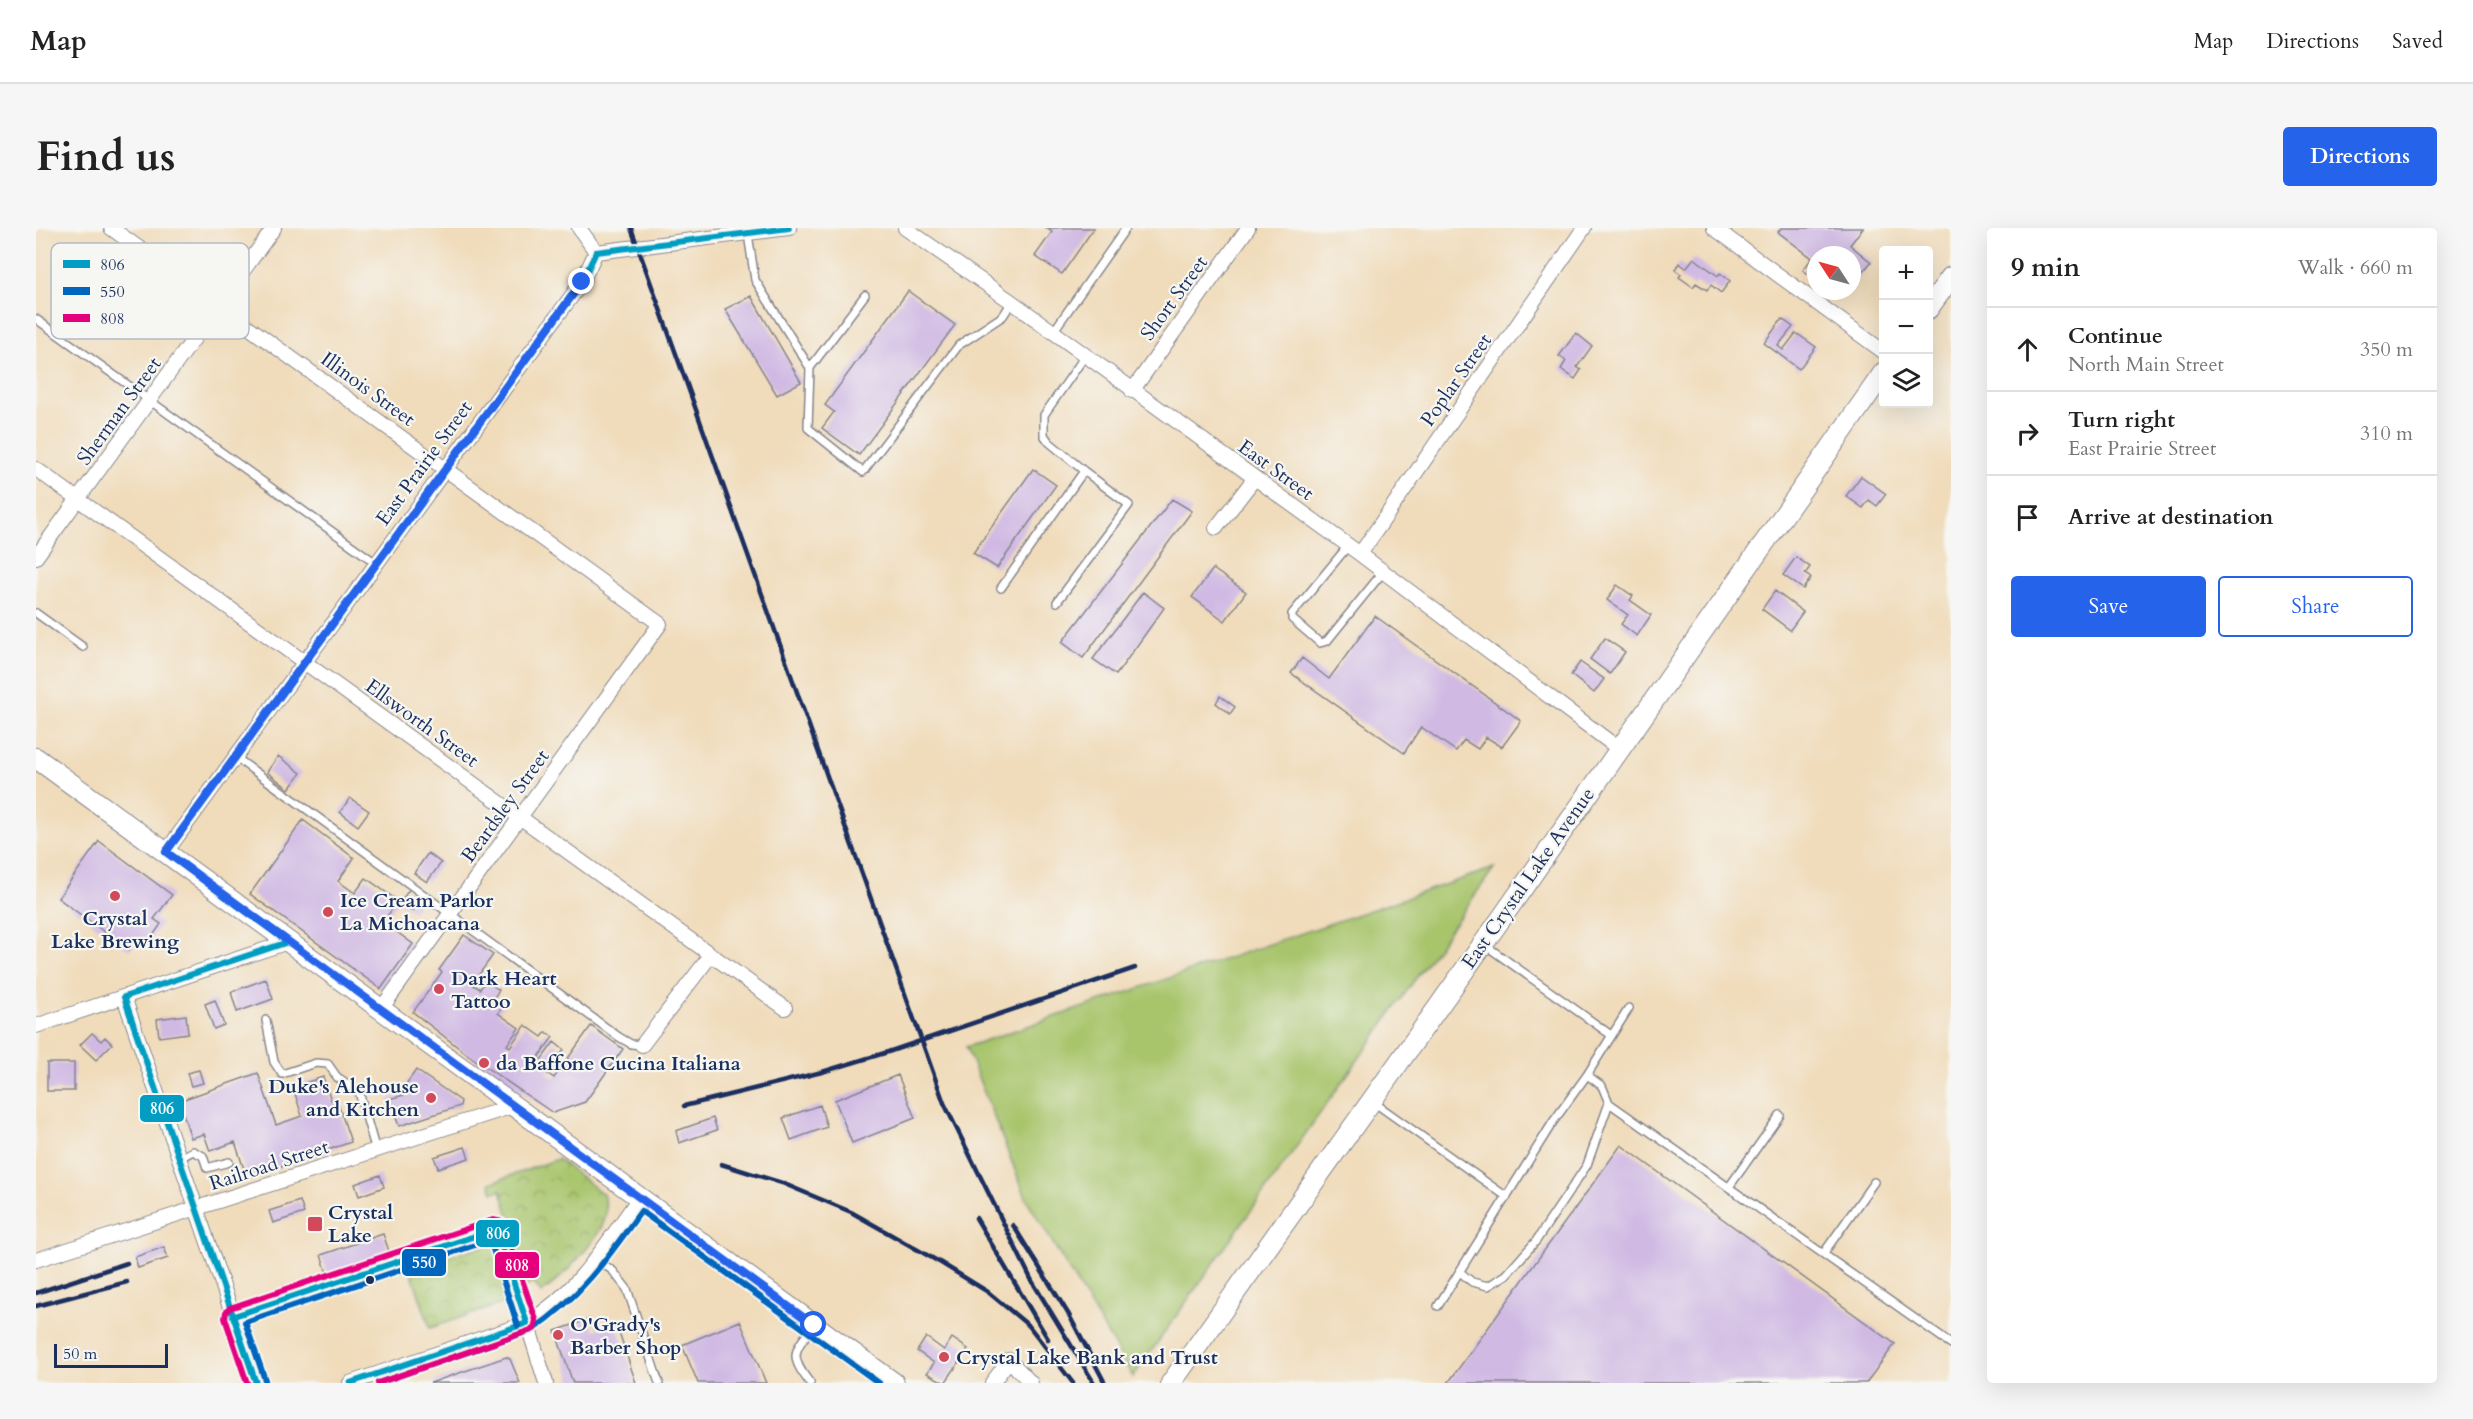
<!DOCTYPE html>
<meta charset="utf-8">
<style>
body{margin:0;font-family:Cardo,serif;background:#f6f6f6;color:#222}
.controls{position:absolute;right:18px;top:18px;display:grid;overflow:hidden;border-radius:6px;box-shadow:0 6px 24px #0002}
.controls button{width:54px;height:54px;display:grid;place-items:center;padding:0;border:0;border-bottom:2px solid #e0e0e0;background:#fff;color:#222;font:30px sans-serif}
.compass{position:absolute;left:1771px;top:18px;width:54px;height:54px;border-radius:50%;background:#fff;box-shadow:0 6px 24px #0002;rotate:306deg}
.scale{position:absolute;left:18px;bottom:15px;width:114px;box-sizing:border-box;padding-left:6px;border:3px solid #1b2f5e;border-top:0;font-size:16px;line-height:21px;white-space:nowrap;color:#1b2f5e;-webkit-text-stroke:4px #f6f6f2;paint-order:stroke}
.stop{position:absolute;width:18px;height:18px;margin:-14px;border:4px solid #2563eb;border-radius:50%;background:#fff}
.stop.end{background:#2563eb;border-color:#fff;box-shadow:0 2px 6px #0008}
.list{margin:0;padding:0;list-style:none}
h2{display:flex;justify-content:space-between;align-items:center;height:78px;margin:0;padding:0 24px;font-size:26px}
h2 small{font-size:20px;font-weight:400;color:#767676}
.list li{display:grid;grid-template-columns:39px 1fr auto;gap:18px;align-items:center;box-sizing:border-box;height:84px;padding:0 24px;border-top:2px solid #e0e0e0}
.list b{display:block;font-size:22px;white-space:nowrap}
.list p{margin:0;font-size:20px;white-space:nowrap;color:#767676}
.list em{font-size:20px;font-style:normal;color:#767676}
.actions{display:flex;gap:12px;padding:18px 24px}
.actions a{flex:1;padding:14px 0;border:2px solid #2563eb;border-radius:6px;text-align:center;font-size:21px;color:#2563eb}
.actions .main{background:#2563eb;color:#fff}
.icon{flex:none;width:33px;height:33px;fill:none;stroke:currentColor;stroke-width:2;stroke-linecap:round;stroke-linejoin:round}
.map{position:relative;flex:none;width:1915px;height:1155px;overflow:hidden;border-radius:6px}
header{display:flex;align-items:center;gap:36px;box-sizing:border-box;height:84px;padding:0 30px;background:#fff;border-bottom:2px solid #e0e0e0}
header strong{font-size:28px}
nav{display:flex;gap:33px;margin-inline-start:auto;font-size:21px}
.intro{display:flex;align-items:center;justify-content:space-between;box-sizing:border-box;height:144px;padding:0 36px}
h1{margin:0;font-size:42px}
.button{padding:15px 27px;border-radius:6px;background:#2563eb;color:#fff;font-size:21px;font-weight:700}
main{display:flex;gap:36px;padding:0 36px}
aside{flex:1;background:#fff;border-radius:6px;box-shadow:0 6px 24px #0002}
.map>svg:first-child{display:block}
.grass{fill:#a8c56c;stroke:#627a65;stroke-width:1.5}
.park{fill:url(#park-crowns);stroke:#627a65;stroke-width:1.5}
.building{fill:#d0b9e3}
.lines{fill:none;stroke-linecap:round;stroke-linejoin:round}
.lane-casing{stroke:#86858c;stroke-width:10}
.street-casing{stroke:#86858c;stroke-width:16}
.secondary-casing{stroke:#86858c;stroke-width:22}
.lane{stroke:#fff;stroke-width:7}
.street{stroke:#fff;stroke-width:14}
.secondary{stroke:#fff;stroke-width:20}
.rail{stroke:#1b2f5e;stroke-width:4.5}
.bus-1-casing{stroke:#f6f6f2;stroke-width:10}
.bus-2-casing{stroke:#f6f6f2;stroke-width:10}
.bus-3-casing{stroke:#f6f6f2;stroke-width:10}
.bus-1{stroke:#039dc3;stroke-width:6}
.bus-2{stroke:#0065bd;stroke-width:6}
.bus-3{stroke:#e5007d;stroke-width:6}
.route{stroke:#2563eb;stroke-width:8}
.poi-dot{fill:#d1495b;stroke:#f6f6f2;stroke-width:2}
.bus-dot{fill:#1b2f5e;stroke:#f6f6f2;stroke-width:2}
.labels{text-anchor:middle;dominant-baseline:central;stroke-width:4.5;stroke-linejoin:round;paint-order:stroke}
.street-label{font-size:20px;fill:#1b2f5e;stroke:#f6f6f2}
.poi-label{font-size:20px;font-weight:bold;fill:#1b2f5e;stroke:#f6f6f2;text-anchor:start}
.key{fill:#f6f6f2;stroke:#b4bac6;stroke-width:1.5}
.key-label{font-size:16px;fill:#1b2f5e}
.line-badge{stroke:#f6f6f2;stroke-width:2}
.badge-label{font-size:16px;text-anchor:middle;font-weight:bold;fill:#fff}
</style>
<header>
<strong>Map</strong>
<nav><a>Map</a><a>Directions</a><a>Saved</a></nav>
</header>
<div class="intro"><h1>Find us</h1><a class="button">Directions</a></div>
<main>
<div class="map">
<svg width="1915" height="1155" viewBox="0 0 1915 1155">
<defs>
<pattern id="park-crowns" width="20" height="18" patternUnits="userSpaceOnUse" patternTransform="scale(1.5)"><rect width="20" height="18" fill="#a8c56c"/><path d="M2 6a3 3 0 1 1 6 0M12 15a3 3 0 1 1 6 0" fill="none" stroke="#88a05c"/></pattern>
</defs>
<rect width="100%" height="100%" fill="#f6f6f2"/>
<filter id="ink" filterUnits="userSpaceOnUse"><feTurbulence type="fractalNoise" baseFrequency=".0167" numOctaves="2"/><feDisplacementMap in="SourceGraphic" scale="12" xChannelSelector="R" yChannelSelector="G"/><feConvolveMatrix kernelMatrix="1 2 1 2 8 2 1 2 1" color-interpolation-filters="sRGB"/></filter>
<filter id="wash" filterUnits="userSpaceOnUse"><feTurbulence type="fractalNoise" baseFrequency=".008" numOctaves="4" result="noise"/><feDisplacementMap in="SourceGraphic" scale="24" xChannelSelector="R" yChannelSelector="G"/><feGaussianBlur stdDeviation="1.35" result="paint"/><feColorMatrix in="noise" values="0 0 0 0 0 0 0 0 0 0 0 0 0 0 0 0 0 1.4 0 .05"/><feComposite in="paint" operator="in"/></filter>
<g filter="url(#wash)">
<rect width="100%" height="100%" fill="#f0dbba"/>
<path class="grass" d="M1458 640 1097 1149 991 972 930 819Z"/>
<path class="park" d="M522 931 567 966C570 974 571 981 569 990 563 1012 524 1052 505 1065L498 1055 476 1064 478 1072 394 1100 374 1040 479 1008 465 962 457 964 454 955Z"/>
<g id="blocks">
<path class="building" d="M1010 0H1058L1026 46 999 28 1016 4Z
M1745 0H1827L1814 17 1835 34 1816 57V27H1780V52L1767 42 1776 30 1742 4Z
M1658 30 1682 48 1684 45 1694 53 1685 65 1675 57 1671 62 1660 55 1657 59 1643 49 1645 46 1639 42 1643 35 1650 40Z
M872 63 919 97 823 227 786 200 798 184 789 177Z
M715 68 765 154 741 167 689 81Z
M1746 91 1757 99 1742 118 1747 122 1760 105 1780 119 1763 141 1728 115Z
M1540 105 1556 118 1541 139 1545 142 1539 151 1525 141 1530 133 1523 128Z
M997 241 1020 257 961 340 937 325Z
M1825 248 1850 266 1841 278 1833 272 1827 280 1810 268Z
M1136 271 1156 283 1047 430 1026 414Z
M1760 329 1774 339 1769 346 1775 350 1767 361 1747 347Z
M1177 341 1210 364 1189 393 1156 369Z
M1581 357 1597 368 1594 372 1615 387 1601 408 1585 396 1592 387 1571 372Z
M1739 363 1767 384 1754 402 1726 381Z
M1107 364 1128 380 1080 447 1057 431Z
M1339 388 1485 493 1466 519 1450 509 1442 521 1428 512 1420 523 1385 499 1368 525 1255 445 1266 430 1293 451Z
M1569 410 1589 424 1574 446 1554 431Z
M1544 434 1568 451 1558 465 1535 447Z
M1184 468 1199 479 1194 486 1180 475Z
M242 528 265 545 253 561 231 544Z
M314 570 333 583 322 598 304 584Z
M267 592 318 630 302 653 319 665 330 650 362 673 347 694 377 716 345 761 214 666Z
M63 613 136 667 118 691 125 696 110 718 101 711 93 722 22 670Z
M392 625 405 635 391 654 378 645Z
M375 659 388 668 377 683 364 674Z
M428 707 457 727 436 756 444 761 450 753 463 762 457 771 467 778 462 785 483 800 471 817 474 819 489 797 506 809 510 804 517 809 502 830 505 832 518 814 528 822 520 833 524 836 519 843 515 840 511 845 518 850 555 798 587 821 549 874 517 885 432 827 377 784 406 744 403 742Z
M230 751 237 771 201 784 195 764Z
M179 772 188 797 178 801 169 776Z
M150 787 152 805 123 809 121 791Z
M56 805 65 813 69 809 76 816 60 832 44 817Z
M11 835H38V863H11Z
M163 842 167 855 155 858 151 845Z
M380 842 425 873 424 878 363 898 353 871 368 867 366 862Z
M222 845 240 897 266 888 257 859 287 849 295 872 300 870 315 914 211 950 199 914 174 923 168 906 155 910 143 873Z
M862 847 879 890 816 915 799 872Z
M784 877 791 899 755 912 747 890Z
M677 890 681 902 643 915 640 903Z
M1585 917 1859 1116 1830 1155H1412Z
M429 919 433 930 402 940 398 929Z
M344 947 348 959 323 968 319 956Z
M264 973 268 985 237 995 233 983Z
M347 1006 354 1026 292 1048 285 1027Z
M128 1019 132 1030 102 1040 99 1029Z
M554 1091 558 1102 580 1095 600 1155H537L519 1103Z
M704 1093 730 1155H662L646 1117Z
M890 1109 908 1122 916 1110 932 1121 909 1155 891 1145 898 1135 881 1123Z
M470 1129 474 1131 484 1155H394Z"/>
</g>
</g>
<g filter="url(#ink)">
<use href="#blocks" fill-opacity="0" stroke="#86858c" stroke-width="1.5"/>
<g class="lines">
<defs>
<path id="lane" d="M712 6 719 52 774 140 772 200 827 244 923 117 967 88 976 74
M0 91 340 335
M1017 104 1090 0
M774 140 829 67
M1312 318 1256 386V391L1284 415 1291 413 1347 344
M965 360 1048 243
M1021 374 1093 277 1048 243 1013 214 1008 207V187L1049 128
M0 385 47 419
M199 529 583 809 595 816 606 817
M1449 717 1575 807
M1593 780 1551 847 1566 858 1573 875 1915 1116
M230 792 238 834 246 846 280 835 292 836 301 849 323 864 340 923
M1336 873 1471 969
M144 930 157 923 167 928 171 940 193 934
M1693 959 1744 887
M1787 1026 1838 954
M560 1031 577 1043 591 1061 623 1155
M1424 1044 1436 1054 1452 1058 1470 1047 1500 1013 1551 937 1573 875
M1402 1078 1517 894 1551 847
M198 1088 460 1001 491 1095
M774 1155C754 1129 756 1124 777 1099"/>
<path id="street" d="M75 0 624 396 345 781
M543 0 560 24
M869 0 976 74 1324 326 1583 521
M1678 0 1848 124
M560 24 753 0
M1096 163 1212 0
M0 241 749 780
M1180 300 1218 251
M1324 326 1548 0
M0 329 238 0
M130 624 546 54 560 24
M88 769 220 1155
M0 798 252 714
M606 817 675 727
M0 1032 477 878
M491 1095 510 1155
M314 1155 491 1095C542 1064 569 1018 603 970
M956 1155 973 1132 995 1155"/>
<path id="secondary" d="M1892 81 1915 49
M0 530 858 1155
M1135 1155 1467 688 1848 144"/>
</defs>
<use href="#lane" class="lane-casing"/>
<use href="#street" class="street-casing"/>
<use href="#secondary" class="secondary-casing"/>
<use href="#lane" class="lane"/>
<use href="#street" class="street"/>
<use href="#secondary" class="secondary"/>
<path class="rail" d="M595 0 908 875 996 1053 1058 1155
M648 878 786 844 852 824 1099 740
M685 936 746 955 815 984 905 1035 952 1064 993 1098 1037 1155
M940 990 1012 1111
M977 997 1033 1087 1069 1155
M0 1065 91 1035
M0 1078 91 1054"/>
<defs>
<path id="bus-1" d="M252 714 130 624 546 54 560 24 753 0
M198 1088 460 1001 491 1095 314 1155
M220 1155 88 769 252 714"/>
<path id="bus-2" d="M229 1152 209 1094 454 1012 482 1098
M342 1155 496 1102C543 1071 573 1028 605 983L843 1155"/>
<path id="bus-3" d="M211 1155 189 1090 190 1084 194 1080 457 992 466 994 500 1092 498 1101 342 1155"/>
</defs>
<use href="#bus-1" class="bus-1-casing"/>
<use href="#bus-2" class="bus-2-casing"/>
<use href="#bus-3" class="bus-3-casing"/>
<use href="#bus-1" class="bus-1"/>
<use href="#bus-2" class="bus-2"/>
<use href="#bus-3" class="bus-3"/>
</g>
</g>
<g class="lines" filter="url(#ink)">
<path class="route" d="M546 54 130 624 778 1097"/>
</g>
<g class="poi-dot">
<circle cx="79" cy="668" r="6"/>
<circle cx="292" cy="684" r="6"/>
<circle cx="403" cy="761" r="6"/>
<circle cx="448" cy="835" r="6"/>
<circle cx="395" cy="870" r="6"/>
<rect x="271" y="988" width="16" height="16" rx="3"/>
<circle cx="522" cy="1107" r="6"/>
<circle cx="908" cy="1129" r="6"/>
</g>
<circle class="bus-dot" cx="334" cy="1052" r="5"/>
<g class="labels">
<g class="street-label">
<text transform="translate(1138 70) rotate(-54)">Short Street</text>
<text transform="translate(1420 152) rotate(-55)">Poplar Street</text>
<text transform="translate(332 161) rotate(36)">Illinois Street</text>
<text transform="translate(83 183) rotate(-54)">Sherman Street</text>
<text transform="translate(388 235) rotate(-54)">East Prairie Street</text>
<text transform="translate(1240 242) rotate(36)">East Street</text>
<text transform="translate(386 495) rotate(36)">Ellsworth Street</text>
<text transform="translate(469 578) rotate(-54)">Beardsley Street</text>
<text transform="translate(1492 650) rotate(-55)">East Crystal Lake Avenue</text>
<text transform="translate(233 937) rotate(-18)">Railroad Street</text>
</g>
<g class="poi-label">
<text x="304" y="672">Ice Cream Parlor<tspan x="304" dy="23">La Michoacana</tspan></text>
<text x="79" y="690" text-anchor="middle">Crystal<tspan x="79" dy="23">Lake Brewing</tspan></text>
<text x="415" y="750">Dark Heart<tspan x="415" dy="23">Tattoo</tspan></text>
<text x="460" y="835">da Baffone Cucina Italiana</text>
<text x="383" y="858" text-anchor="end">Duke's Alehouse<tspan x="383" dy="23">and Kitchen</tspan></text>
<text x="292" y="984">Crystal<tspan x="292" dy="23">Lake</tspan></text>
<text x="534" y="1096">O'Grady's<tspan x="534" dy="23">Barber Shop</tspan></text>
<text x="920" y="1129">Crystal Lake Bank and Trust</text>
</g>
</g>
<rect x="15" y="15" width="198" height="96" rx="9" class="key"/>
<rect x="27" y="32" width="27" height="8" fill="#039dc3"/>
<rect x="27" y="59" width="27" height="8" fill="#0065bd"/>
<rect x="27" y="86" width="27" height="8" fill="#e5007d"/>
<g class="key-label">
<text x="64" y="42">806</text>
<text x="64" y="69">550</text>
<text x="64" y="96">808</text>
</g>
<g class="line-badge">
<rect x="103" y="866" width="46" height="29" rx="6" fill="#039dc3"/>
<rect x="439" y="991" width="45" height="29" rx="6" fill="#039dc3"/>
<rect x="365" y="1020" width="46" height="29" rx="6" fill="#0065bd"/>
<rect x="458" y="1023" width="46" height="28" rx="6" fill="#e5007d"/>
</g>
<g class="badge-label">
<text x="126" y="886">806</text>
<text x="462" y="1011">806</text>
<text x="388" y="1040">550</text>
<text x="481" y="1043">808</text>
</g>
</svg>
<div class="controls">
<button>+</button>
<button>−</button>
<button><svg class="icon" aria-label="layers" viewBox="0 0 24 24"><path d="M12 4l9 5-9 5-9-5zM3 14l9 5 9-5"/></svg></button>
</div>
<svg class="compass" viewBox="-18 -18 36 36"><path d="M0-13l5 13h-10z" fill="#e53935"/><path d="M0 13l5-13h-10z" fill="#767676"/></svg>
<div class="scale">50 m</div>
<div class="stop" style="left:778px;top:1097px"></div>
<div class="stop end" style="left:546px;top:54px"></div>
</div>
<aside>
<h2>9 min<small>Walk · 660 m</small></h2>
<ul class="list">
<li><svg class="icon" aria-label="ahead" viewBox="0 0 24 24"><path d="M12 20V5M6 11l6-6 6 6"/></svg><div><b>Continue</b><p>North Main Street</p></div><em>350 m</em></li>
<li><svg class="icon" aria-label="right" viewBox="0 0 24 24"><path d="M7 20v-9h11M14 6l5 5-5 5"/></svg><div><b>Turn right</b><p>East Prairie Street</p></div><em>310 m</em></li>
<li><svg class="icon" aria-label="arrive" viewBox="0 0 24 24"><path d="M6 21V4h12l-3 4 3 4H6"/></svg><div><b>Arrive at destination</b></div></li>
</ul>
<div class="actions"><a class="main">Save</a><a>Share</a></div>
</aside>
</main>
